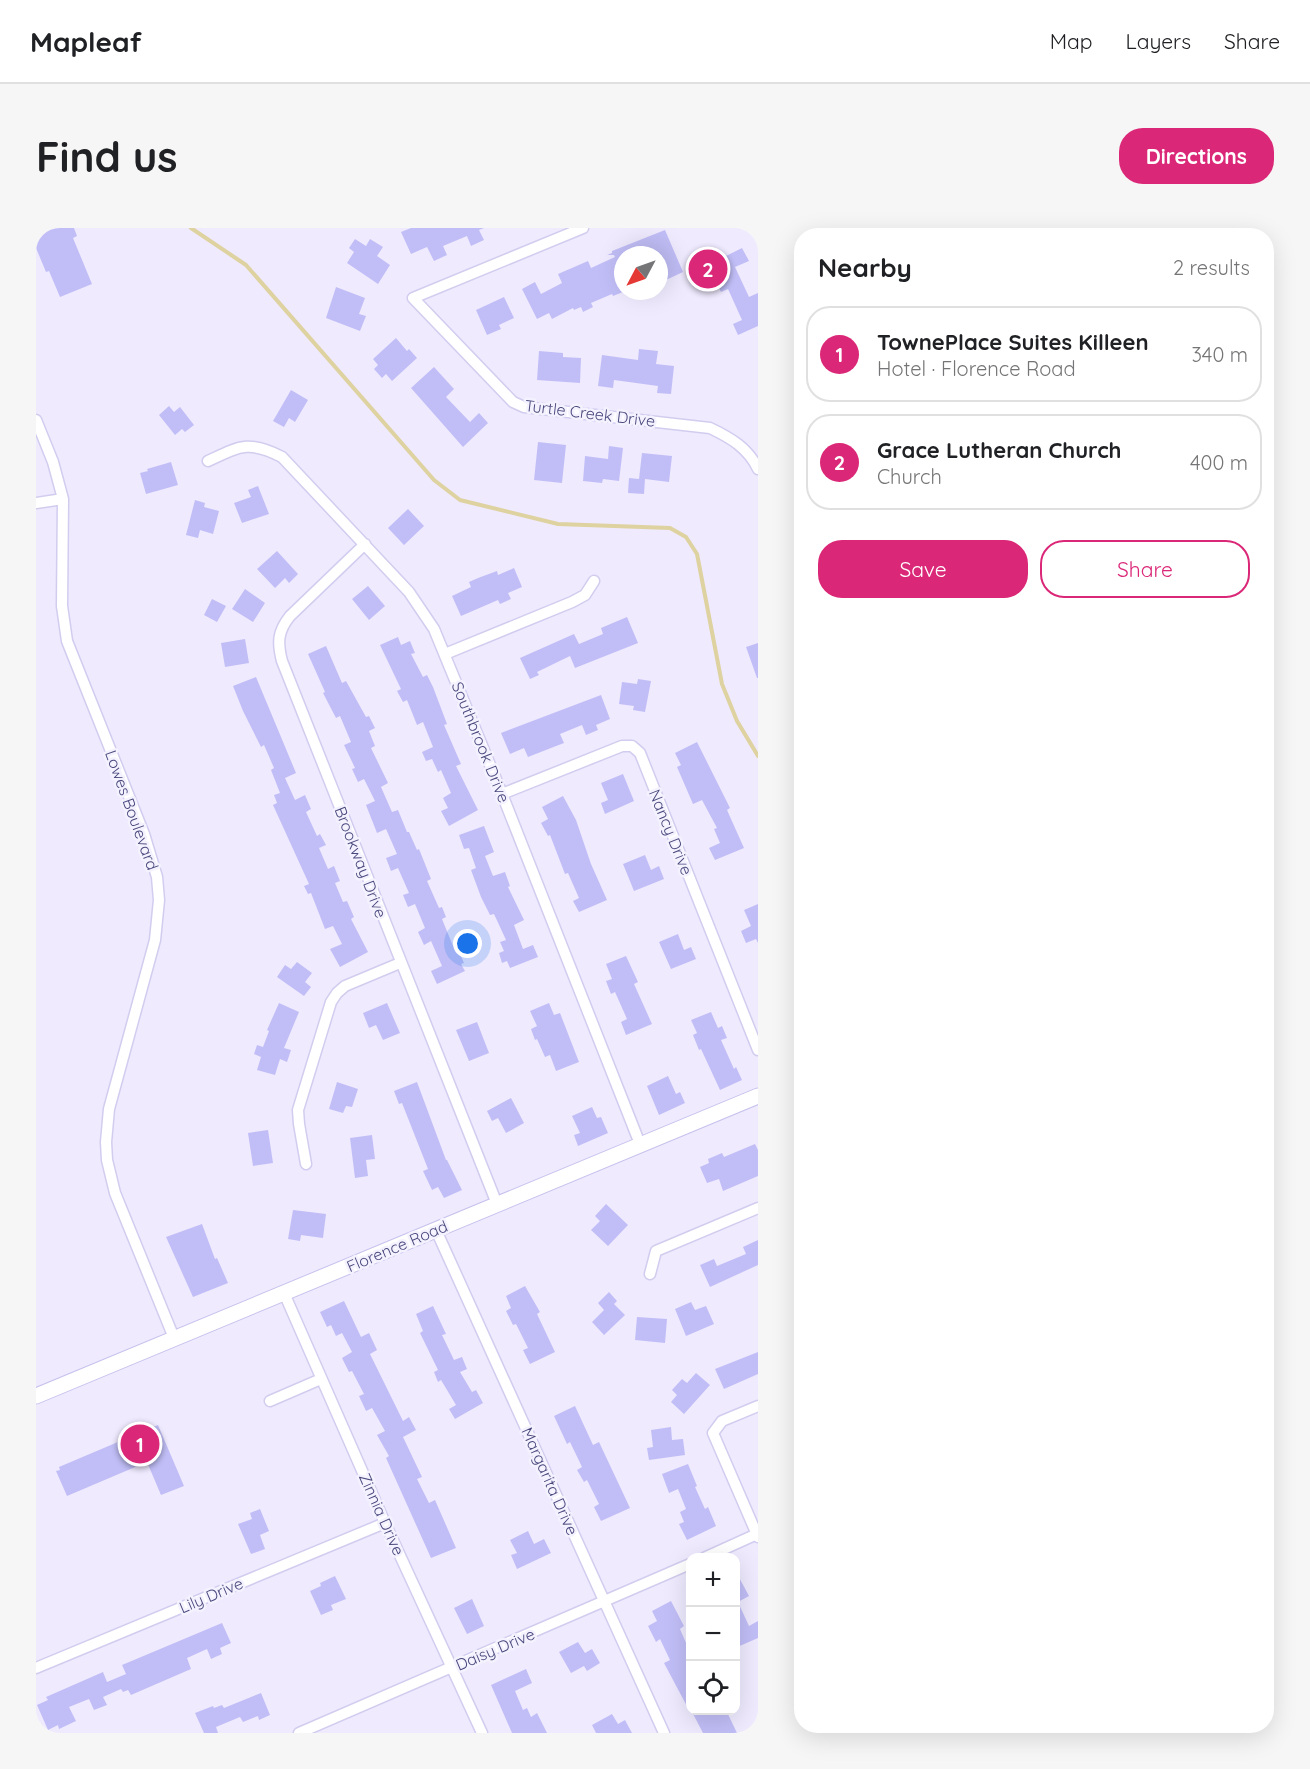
<!DOCTYPE html>
<meta charset="utf-8">
<style>
body{margin:0;font-family:Quicksand,sans-serif;background:#f6f6f6;color:#202124}
.controls{position:absolute;right:18px;bottom:18px;display:grid;overflow:hidden;border-radius:12px;box-shadow:0 6px 24px #0002}
.controls button{width:54px;height:54px;display:grid;place-items:center;padding:0;border:0;border-bottom:2px solid #e0e0e0;background:#fff;color:#202124;font:30px sans-serif}
.compass{position:absolute;left:578px;top:18px;width:54px;height:54px;border-radius:50%;background:#fff;box-shadow:0 6px 24px #0002;rotate:229deg}
.you{position:absolute;left:432px;top:716px;width:21px;height:21px;margin:-15px;border:4px solid #fff;border-radius:50%;background:#1a73e8;box-shadow:0 0 0 9px #1a73e833}
.badge{display:grid;place-items:center;width:39px;height:39px;border-radius:50%;background:#db2777;color:#fff;font-size:20px;font-weight:700}
.pin{position:absolute;translate:-50% -50%;border:3px solid #fff;box-shadow:0 2px 6px #0006}
.list{margin:0;padding:0;list-style:none}
h2{display:flex;justify-content:space-between;align-items:center;height:78px;margin:0;padding:0 24px;font-size:26px}
h2 small{font-size:20px;font-weight:400;color:#757577}
.list li{display:grid;grid-template-columns:39px 1fr auto;gap:18px;align-items:center;box-sizing:border-box;height:96px;margin:0 12px 12px;padding:0 12px;border:2px solid #e0e0e0;border-radius:24px}
.list b{display:block;font-size:22px;white-space:nowrap}
.list p{margin:0;font-size:20px;white-space:nowrap;color:#757577}
.list em{font-size:20px;font-style:normal;color:#757577}
.actions{display:flex;gap:12px;padding:18px 24px}
.actions a{flex:1;padding:14px 0;border:2px solid #db2777;border-radius:24px;text-align:center;font-size:21px;color:#db2777}
.actions .main{background:#db2777;color:#fff}
.icon{flex:none;width:33px;height:33px;fill:none;stroke:currentColor;stroke-width:2;stroke-linecap:round;stroke-linejoin:round}
.map{position:relative;flex:none;width:722px;height:1505px;overflow:hidden;border-radius:24px}
header{display:flex;align-items:center;gap:36px;box-sizing:border-box;height:84px;padding:0 30px;background:#fff;border-bottom:2px solid #e0e0e0}
header strong{font-size:28px}
nav{display:flex;gap:33px;margin-inline-start:auto;font-size:21px}
.intro{display:flex;align-items:center;justify-content:space-between;box-sizing:border-box;height:144px;padding:0 36px}
h1{margin:0;font-size:42px}
.button{padding:15px 27px;border-radius:24px;background:#db2777;color:#fff;font-size:21px;font-weight:700}
main{display:flex;gap:36px;padding:0 36px}
aside{flex:1;background:#fff;border-radius:24px;box-shadow:0 6px 24px #0002}
.map>svg:first-child{display:block}
.lines{fill:none;stroke-linecap:round;stroke-linejoin:round}
.stream{stroke:#ded2a0;stroke-width:4}
.building{fill:#c1bef7}
.street-casing{stroke:#d2cdef;stroke-width:13}
.secondary-casing{stroke:#c7c2ed;stroke-width:17}
.street{stroke:#fff;stroke-width:10}
.secondary{stroke:#fff;stroke-width:15}
.labels{text-anchor:middle;dominant-baseline:central;stroke-width:5;stroke-linejoin:round;paint-order:stroke}
.street-label{font-size:16px;fill:#49497d;stroke:#f5f2ff}
</style>
<header>
<strong>Mapleaf</strong>
<nav><a>Map</a><a>Layers</a><a>Share</a></nav>
</header>
<div class="intro"><h1>Find us</h1><a class="button">Directions</a></div>
<main>
<div class="map">
<svg width="722" height="1505" viewBox="0 0 722 1505">
<rect width="100%" height="100%" fill="#efeafe"/>
<g class="lines">
<path class="stream" d="M155 0 210 37 398 252 424 272 522 296 634 300 650 309 661 326 686 456 701 493 722 528"/>
</g>
<path class="building" d="M0 0H38L41 8 37 10 56 56 24 69 13 43 10 44 0 20Z
M375 0H448L443 2 448 12 435 18 431 8 407 18 411 27 398 33 391 19 375 26 365 4Z
M629 2 647 44 630 52 627 46 623 48V27H587V64L577 68 576 66 555 75 557 79 547 84 545 79 538 82 537 80 516 91 513 85 501 91 486 61 499 54 505 66 526 55 522 46 552 33 555 40 579 29 578 27H571L576 25V23Z
M319 11 330 18 334 11 347 19 341 28 354 37 342 56 311 35 318 24 313 20Z
M706 20 713 33 699 39 713 69 722 65V98L702 107 697 96 706 92 692 61 685 64 672 37Z
M300 59 329 70 323 86 330 88 324 103 290 90Z
M468 69 478 90 463 97 465 101 451 107 440 82Z
M360 110 371 123 373 121 381 130 356 153 350 146 346 150 338 141 342 137 337 131Z
M603 121 622 123 620 136 638 138 635 166 621 165 622 158 578 152 577 160 562 158 566 127 602 132Z
M503 123 527 125V129L545 130 544 155 501 152Z
M398 139 418 161 410 169 434 194 443 185 452 195 427 219 375 160Z
M255 162 272 172 259 194 253 190 248 199 237 193Z
M133 178 138 184 144 179 158 197 149 204 146 201 139 207 123 187Z
M502 214 530 217 526 255 498 252Z
M573 218 587 220 583 253 567 251 566 255 547 253 549 228 572 231Z
M606 225 636 228 633 254 609 251 608 266 592 265 593 250 603 251Z
M135 234 142 257 110 266 104 245 112 243 111 241Z
M222 258 233 286 206 295 198 275 215 269 212 262Z
M159 272 169 275 168 279 183 283 177 306 164 302 162 310 150 307Z
M372 281 388 298 368 317 352 300Z
M241 323 262 346 253 355 249 350 239 360 221 341Z
M478 340 486 359 472 365 475 371 464 376 462 372 425 388 416 368 435 359 433 354 442 350 461 343 462 347Z
M332 358 349 378 333 392 316 371Z
M209 361 229 375 217 394 196 381Z
M176 371 190 378 181 394 168 387Z
M591 389 602 415 539 440 534 428 501 444 503 447 494 451 484 430 538 406 543 416 567 406 565 400Z
M362 409 365 417 374 413 379 425 375 426 387 449 391 447 397 459 411 496 408 497 425 536 420 538 442 582 413 598 405 583 412 580 407 570 415 565 405 542 402 544 396 531 390 533 386 524 397 519 387 494 381 497 371 472 367 474 361 463 365 461 344 417Z
M209 411 213 435 189 439 185 415Z
M722 415V450H721L710 419Z
M290 418 306 455 310 453 330 489 333 488 339 500 333 503 339 518 335 520 352 555 345 559 356 584 362 582 371 604H373L381 622 383 621 395 651 391 653 403 680 406 679 410 689 406 691 417 718 420 717 428 735 425 736 429 743 401 756 395 743 406 738 395 713 388 717 382 704 389 700 379 676 372 679 367 667 373 665 362 640 355 643 350 630 361 626 350 601 341 605 330 577 339 573 328 551 322 554 316 541 319 540 308 517 315 514 304 488 300 490 287 465 289 464 272 426Z
M220 449 260 545 249 550 259 572 269 567 275 581 270 584 281 608 284 606 290 617 283 620 292 641 298 638 304 653 299 655 307 674 311 673 318 689 315 691 332 724 304 739 294 721 306 716 297 698 289 701 275 665 272 666 268 658 273 656 237 577 241 575 238 567 244 565 235 542 238 540 228 517 225 519 207 483 197 458Z
M602 451 615 453 609 484 597 482 598 478 583 476 586 454 601 456Z
M565 467 574 491 560 497 562 502 550 507 546 497 524 506 528 515 515 520 492 529 488 520 474 526 465 505Z
M661 514 694 580 691 582 708 620 679 632 673 620 684 615 678 601 681 600 666 572 657 576 641 539 645 537 639 525Z
M587 546 598 573 569 586 565 575 572 572 565 555Z
M527 568 540 592 555 636 571 672 543 684 537 673 543 670 532 645 529 646 514 607 512 608 505 595 512 591 506 579Z
M448 598 458 624 449 628 457 648 469 644 474 658 472 659 488 692 478 697 487 721 497 717 502 729 474 740 471 733 466 735 463 725 468 723 464 714 470 712 458 686 454 687 445 669 435 642 440 640 433 620 428 621 423 607Z
M609 627 615 642 623 638 628 651 598 663 587 636Z
M722 676V715L720 711 710 715 705 703 715 698 708 682Z
M642 706 648 722 655 719 660 731 635 741 623 714Z
M590 728 602 754 598 756 616 796 590 807 585 794 591 791 579 764 575 766 570 753 576 751 570 736Z
M261 734 276 745 269 754 275 759 268 768 241 749 249 737 255 741Z
M243 775 263 784 248 820 255 822 251 834 244 831 239 847 221 842 225 829 218 826 221 817 227 819 233 803 231 802Z
M351 775 364 805 347 812 340 797 333 800 327 785Z
M513 775 518 787 524 785 543 834 520 843 514 827 509 829 501 811 499 812 495 801 501 798 494 783Z
M675 784 682 800 686 798 691 810 685 812 698 841 700 839 706 852 684 862 665 821 663 822 657 807 661 805 655 792Z
M441 794 453 825 433 833 420 802Z
M632 848 640 866 644 864 649 875 623 887 611 858Z
M301 854 322 861 316 879 310 878 307 885 293 881Z
M381 854 410 932H411L426 962 408 970 402 959 396 962 387 943 392 941 366 875 363 876 358 863Z
M475 870 488 895 470 905 462 890 456 893 451 883Z
M556 879 561 890 565 889 572 905 542 918 538 907 544 905 536 888Z
M232 902 237 935 217 938 212 905Z
M336 907 339 931 330 932 332 948 319 950 314 910Z
M719 916 722 922V948L687 963 683 951 671 955 664 939 673 935 672 931 686 925 688 929Z
M570 976 592 997 572 1018 555 1002 564 993 559 988Z
M257 982 290 986 287 1010 265 1007 264 1013 252 1011Z
M166 996 179 1031 181 1030 192 1055 157 1069 130 1009Z
M722 1012V1037L674 1059 664 1037 678 1031 681 1038 710 1026 707 1019Z
M489 1058 504 1084 501 1086 519 1124 494 1136 487 1122 492 1120 480 1096 477 1097 470 1083 475 1080 470 1068Z
M573 1064 581 1073 578 1076 589 1087 568 1107 556 1094 568 1082 562 1075Z
M308 1073 325 1109 333 1105 341 1122 334 1126 367 1193 373 1189 380 1202 367 1209 386 1249 381 1251 393 1275 399 1272 420 1320 395 1330 350 1230 353 1228 341 1207 349 1203 336 1180 330 1183 323 1168 328 1166 316 1143 313 1144 306 1130 316 1124 306 1105 300 1108 295 1097 291 1099 284 1084Z
M655 1074 659 1082 670 1078 678 1096 650 1108 639 1081Z
M397 1078 410 1106 406 1107 418 1132 426 1129 431 1141 424 1144 436 1164 440 1162 447 1175 419 1191 413 1181 420 1177 405 1152 402 1154 398 1144 402 1142 384 1105 387 1103 380 1086Z
M601 1089 631 1091 629 1115 599 1112Z
M722 1124V1146L688 1161 679 1141Z
M660 1145 674 1157 648 1186 635 1174 641 1167 636 1162 646 1151 651 1155Z
M539 1178 557 1217 563 1214 594 1280 565 1293 558 1279 563 1276 551 1252 548 1254 541 1242 546 1239 534 1214 531 1216 518 1188Z
M122 1197 148 1258 125 1267 111 1234 31 1268 20 1243 24 1242 23 1239Z
M635 1199 636 1212 647 1211 649 1227 613 1232 611 1220 617 1219 615 1202Z
M652 1236 661 1258 659 1259 669 1281 672 1279 680 1298 651 1312 643 1296 648 1294 644 1284 650 1281 642 1261 633 1265 626 1246Z
M224 1281 233 1303 224 1307 229 1321 215 1326 202 1296 216 1291 214 1285Z
M492 1303 498 1316 508 1311 515 1325 481 1341 475 1327 481 1325 474 1312Z
M699 1342 713 1368 702 1374 713 1398 722 1393V1410L699 1420Z
M299 1348 310 1371 295 1377 297 1382 285 1387 274 1363 285 1358 284 1355Z
M436 1371 448 1398 431 1406 418 1380Z
M635 1373 648 1398 644 1401 654 1424V1484L628 1435 634 1432 624 1411 620 1414 612 1398 621 1393 616 1383Z
M186 1395 195 1415 184 1420 186 1426 175 1431 171 1421 151 1430 155 1441 95 1467 92 1462 87 1464 85 1461 67 1469 71 1477 58 1482 53 1471 33 1479 40 1493 23 1501 22 1497 12 1502 1 1477 12 1472 10 1469 67 1444 71 1454 90 1446 86 1437Z
M542 1414 549 1425 556 1421 564 1435 551 1443 548 1438 535 1445 523 1424Z
M490 1441 496 1455 479 1463 487 1482 491 1480 495 1489 501 1485 511 1505H476L455 1457Z
M225 1465 234 1487 223 1492 222 1488 207 1494 204 1489 180 1499 182 1505H168L159 1485 177 1478 178 1480 186 1477 188 1480Z
M655 1482H690L701 1505H667Z
M576 1486 582 1496 589 1492 596 1505H560L556 1497Z"/>
<g class="lines">
<defs>
<path id="street" d="M547 0 377 70 477 174 488 179 674 200C695 210 712 220 722 241
M0 192 17 234 27 271 26 378 31 413 108 606 121 649 123 672 119 712 73 881 70 914 71 932 79 965 138 1110
M172 233C204 218 213 212 246 229L373 364 398 401 466 566 604 916
M0 275 27 271
M329 316 254 388C242 403 241 414 246 433L461 976
M409 426 536 374 549 367 558 353
M466 566 586 518H596L604 525 722 822
M270 936 263 896 262 882 295 774 301 765 309 758 364 735
M400 1002 628 1505
M614 1046 620 1023 722 980
M248 1065 349 1295 446 1505
M234 1173 285 1151
M722 1178 686 1193 677 1205 722 1309
M668 1330 721 1306
M0 1440 349 1295
M263 1505 654 1336"/>
<path id="secondary" d="M0 1168 722 868"/>
</defs>
<use href="#street" class="street-casing"/>
<use href="#secondary" class="secondary-casing"/>
<use href="#street" class="street"/>
<use href="#secondary" class="secondary"/>
</g>
<g class="labels">
<g class="street-label">
<text transform="translate(554 185) rotate(7)">Turtle Creek Drive</text>
<text transform="translate(445 514) rotate(68)">Southbrook Drive</text>
<text transform="translate(96 582) rotate(70)">Lowes Boulevard</text>
<text transform="translate(635 604) rotate(68)">Nancy Drive</text>
<text transform="translate(325 634) rotate(69)">Brookway Drive</text>
<text transform="translate(361 1018) rotate(-23)">Florence Road</text>
<text transform="translate(514 1253) rotate(66)">Margarita Drive</text>
<text transform="translate(346 1286) rotate(66)">Zinnia Drive</text>
<text transform="translate(175 1367) rotate(-23)">Lily Drive</text>
<text transform="translate(459 1421) rotate(-23)">Daisy Drive</text>
</g>
</g>
</svg>
<div class="controls">
<button>+</button>
<button>−</button>
<button><svg class="icon" aria-label="locate" viewBox="0 0 24 24"><circle cx="12" cy="12" r="6"/><path d="M12 2v4M12 18v4M2 12h4M18 12h4"/></svg></button>
</div>
<svg class="compass" viewBox="-18 -18 36 36"><path d="M0-13l5 13h-10z" fill="#e53935"/><path d="M0 13l5-13h-10z" fill="#757577"/></svg>
<div class="you"></div>
<div class="pin badge" style="left:104px;top:1216px">1</div>
<div class="pin badge" style="left:672px;top:41px">2</div>
</div>
<aside>
<h2>Nearby<small>2 results</small></h2>
<ul class="list">
<li><span class="badge">1</span><div><b>TownePlace Suites Killeen</b><p>Hotel · Florence Road</p></div><em>340 m</em></li>
<li><span class="badge">2</span><div><b>Grace Lutheran Church</b><p>Church</p></div><em>400 m</em></li>
</ul>
<div class="actions"><a class="main">Save</a><a>Share</a></div>
</aside>
</main>
